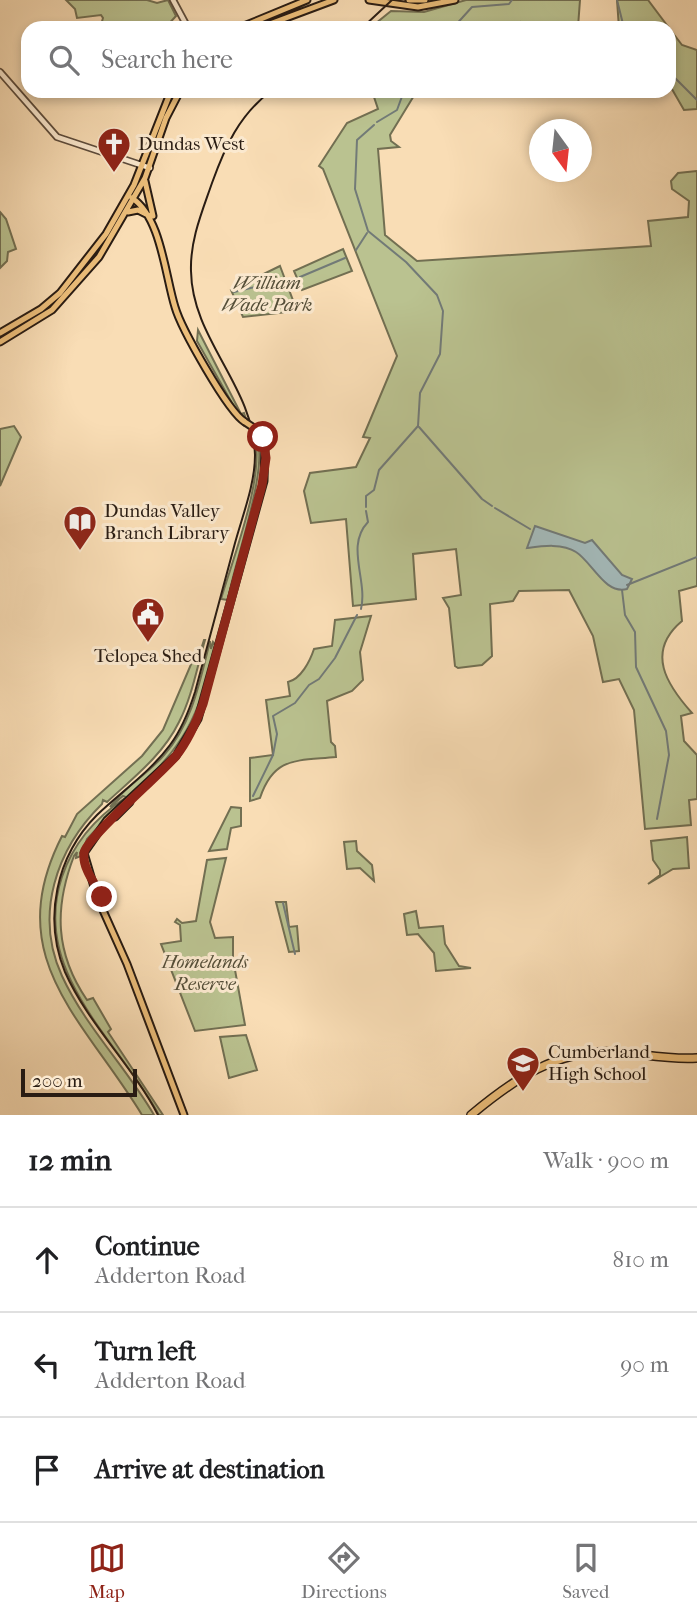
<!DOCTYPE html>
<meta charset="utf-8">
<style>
body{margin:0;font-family:"IM FELL French Canon",serif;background:#f2f2f2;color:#202124}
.compass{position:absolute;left:529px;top:119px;width:63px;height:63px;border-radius:50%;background:#fff;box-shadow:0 4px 10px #0003;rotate:165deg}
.scale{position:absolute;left:21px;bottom:18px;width:116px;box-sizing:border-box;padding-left:7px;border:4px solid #291c13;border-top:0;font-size:19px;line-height:24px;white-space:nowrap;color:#291c13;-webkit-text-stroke:5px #fbe9cf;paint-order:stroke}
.stop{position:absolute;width:21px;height:21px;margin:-16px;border:5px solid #8f2418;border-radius:50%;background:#fff}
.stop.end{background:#8f2418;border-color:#fff;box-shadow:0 2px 7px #0008}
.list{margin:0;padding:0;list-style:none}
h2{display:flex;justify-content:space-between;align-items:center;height:91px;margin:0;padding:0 28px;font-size:30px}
h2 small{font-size:23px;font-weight:400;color:#757577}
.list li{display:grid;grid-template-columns:46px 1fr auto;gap:21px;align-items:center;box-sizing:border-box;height:105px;padding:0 28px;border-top:2px solid #e0e0e0}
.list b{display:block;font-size:26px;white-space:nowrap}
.list p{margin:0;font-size:23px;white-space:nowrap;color:#757577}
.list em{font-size:23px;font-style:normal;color:#757577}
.icon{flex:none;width:38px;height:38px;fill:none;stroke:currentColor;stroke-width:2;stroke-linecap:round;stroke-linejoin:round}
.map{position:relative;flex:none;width:697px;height:1115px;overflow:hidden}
.search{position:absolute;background:#fff;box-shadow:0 4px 10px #0003;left:21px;right:21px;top:21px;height:77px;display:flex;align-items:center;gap:18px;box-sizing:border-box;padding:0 24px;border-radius:21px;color:#757577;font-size:26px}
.sheet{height:406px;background:#fff}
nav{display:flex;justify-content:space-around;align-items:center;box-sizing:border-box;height:98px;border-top:2px solid #e0e0e0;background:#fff;font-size:19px;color:#757577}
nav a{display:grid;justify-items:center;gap:4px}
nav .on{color:#8f2418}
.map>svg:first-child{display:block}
.green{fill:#bac290;stroke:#726f52;stroke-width:2}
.water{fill:#a3b9b9;stroke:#727a77;stroke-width:2}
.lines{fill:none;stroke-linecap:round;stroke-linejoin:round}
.stream{stroke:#727a77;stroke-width:2}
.minor-casing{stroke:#5d4c3c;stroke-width:8}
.major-casing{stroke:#291c13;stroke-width:9}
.highway-casing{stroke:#291c13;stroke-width:10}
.minor{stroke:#fbe9cf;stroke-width:4.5}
.major{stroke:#ecbe7a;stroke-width:5}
.highway{stroke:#ecbe7a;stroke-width:7}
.tram{stroke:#291c13;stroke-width:2}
.major-bridge-casing{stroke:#291c13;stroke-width:9;stroke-linecap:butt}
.major-bridge{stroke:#ecbe7a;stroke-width:5}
.route{stroke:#8f2418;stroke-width:9}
.labels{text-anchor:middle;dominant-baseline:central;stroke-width:6;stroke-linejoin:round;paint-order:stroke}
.poi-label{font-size:19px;fill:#291c13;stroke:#fbe9cf;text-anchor:start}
.park-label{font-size:19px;font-style:italic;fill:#544e38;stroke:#fbe9cf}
</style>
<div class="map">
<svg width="697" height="1115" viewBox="0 0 697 1115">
<rect width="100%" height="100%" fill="#f9ddb5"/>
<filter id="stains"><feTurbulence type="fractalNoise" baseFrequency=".00286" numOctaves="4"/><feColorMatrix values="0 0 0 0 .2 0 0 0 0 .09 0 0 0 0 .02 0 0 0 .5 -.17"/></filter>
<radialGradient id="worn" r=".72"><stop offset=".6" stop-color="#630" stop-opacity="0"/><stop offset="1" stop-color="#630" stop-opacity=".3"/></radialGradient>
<path class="green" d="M66 0H147L157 3 168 0 176 16 165 28H100L103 18 101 15 77 18 75 9Z
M466 0H580L578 27 523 28 520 22 506 28H370L391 11 424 12Z
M617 0H648L669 28H619Z
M669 28 682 45 697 50V109L684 110 669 84Z
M372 91H423L415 94 390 135 391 141 399 147 378 149 385 235 417 261 651 246 648 221 688 217 689 201 672 189 671 181 678 173 697 171V586L679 591 682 621C645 652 667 685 692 713L681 716 684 741 697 755V799L689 800 691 825 645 829 634 710 619 679 603 682 593 636 569 590 519 591 513 601 490 604 492 656 482 665 458 668 455 666 449 608 443 598 461 595 456 549 413 554 416 599 353 606 346 519 311 523 304 491 310 473 356 467 370 438 363 437 397 356 323 169 319 166 347 123 378 109Z
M0 212 6 219 16 249 8 252 7 261 0 268Z
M343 249 352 271 302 290 294 271Z
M280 266 297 311 243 317 231 290Z
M198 330 241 414 244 413 246 419 237 412 197 341Z
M14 426 21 437 0 486V429Z
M254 433C274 457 232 568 228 600L221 599C234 555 266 474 254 433Z
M371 616 360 652 363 680 352 691 327 701 331 742 335 746 336 757C297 761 274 756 260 798L250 801V758L273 755 266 700 290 696 288 682C301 679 310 661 314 649L332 646 335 620Z
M204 640H205C197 667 192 697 179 722 163 755 133 778 107 802L103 800 102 804C56 849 34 915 62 976 85 1026 126 1067 154 1115H142C83 1018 0 958 62 836L65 837 77 814 142 756 163 730 192 662H197Z
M210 641 211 649 213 642 216 646C197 721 186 744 128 798L123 796 110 807C123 788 148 774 164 755 192 724 200 681 210 641Z
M125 798 87 839 81 856 76 858 77 852 74 856C54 908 55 953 87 1000L93 998 111 1029 108 1032 163 1115H159C133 1068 94 1029 71 981 35 907 65 838 125 798Z
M231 807 241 808V826L231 828 227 849 209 851Z
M687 837 689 868 673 869 648 884 660 875V870L653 860 651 841Z
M356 841 357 851 372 865 374 881 360 868 347 869 344 842Z
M226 858 210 922 215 938 233 937V959L245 1025 195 1031 161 944 181 941 180 925 175 922 177 919 182 923 196 921 207 860Z
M276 902H286L289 927 297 926 299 951 289 952Z
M416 911 419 928 443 926 445 944 459 966 471 968 436 971 434 953 418 934 407 935 404 914Z
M246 1035 257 1070 229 1078 220 1037Z"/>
<path class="water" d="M535 526 585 543 592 540 622 575 632 579 627 589C605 595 592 562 576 552 563 543 542 546 527 548Z"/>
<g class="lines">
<path class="stream" d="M617 0 624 28
M453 28 472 7 509 4 512 0
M669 72 697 100
M377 122 397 110 404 91
M356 250 367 233
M300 277 345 258
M234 292 284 280
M419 427 482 499 492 506
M366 507V496L374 490 379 470 418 426 420 393 440 354 443 311 437 295 406 262 368 231 355 189 357 140 374 125
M495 508 530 529
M627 585 697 557
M622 590 625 615 635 632 636 667 666 731 669 755 657 819
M361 609C368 580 345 546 368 522L366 511
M253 796 273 755 277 734 273 716 295 703 309 685 319 679 335 658 357 615
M283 903 295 954"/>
<defs>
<path id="minor" d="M173 0 188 28
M0 72 57 137 150 168"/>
<path id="major" d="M369 0 418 7 455 0
M409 0H425
M239 28 307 0
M259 28 334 0
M145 181 153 216
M132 198C161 217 165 275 175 307 181 328 228 412 245 422
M128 212 138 210 148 215
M0 333 41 309 60 293 106 234 134 185 171 91
M0 342 52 310 99 257 145 178 166 118 180 91
M115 817 130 802
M184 1115 127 964 97 897 84 853 107 820 176 756 198 719 264 481 265 444 257 430"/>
<path id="highway" d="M471 1115C513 1080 558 1048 616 1052 643 1054 670 1060 697 1058"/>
</defs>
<use href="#minor" class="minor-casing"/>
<use href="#major" class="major-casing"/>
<use href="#highway" class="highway-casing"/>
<use href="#minor" class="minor"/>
<use href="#major" class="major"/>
<use href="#highway" class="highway"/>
<path class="tram" d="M362 28 392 0
M158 1115C132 1065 88 1024 65 972 43 919 56 856 97 815 121 792 150 772 170 745 182 729 189 711 195 692 208 642 222 593 235 543 243 514 255 484 255 455 254 386 192 340 191 271 190 240 202 212 212 183 225 147 239 115 271 91"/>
<defs>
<path id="major-bridge" d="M245 422 257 430"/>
</defs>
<use href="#major-bridge" class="major-bridge-casing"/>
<use href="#major-bridge" class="major-bridge"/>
</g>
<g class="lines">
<path class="route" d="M102 897C96 885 82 868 84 853 86 838 160 775 176 756 188 741 196 723 203 704L262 485 266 458 263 437"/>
</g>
<defs>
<symbol id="church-pin" viewBox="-11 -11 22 30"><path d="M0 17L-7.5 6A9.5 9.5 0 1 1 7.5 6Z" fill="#8f2418" stroke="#fbe9cf"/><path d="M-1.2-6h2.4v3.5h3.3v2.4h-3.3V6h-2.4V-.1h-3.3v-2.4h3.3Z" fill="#fff"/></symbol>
<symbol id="library-pin" viewBox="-11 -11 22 30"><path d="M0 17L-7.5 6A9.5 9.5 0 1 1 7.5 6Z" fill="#8f2418" stroke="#fbe9cf"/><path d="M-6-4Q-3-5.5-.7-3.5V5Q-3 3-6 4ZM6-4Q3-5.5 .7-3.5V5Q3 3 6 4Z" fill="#fff"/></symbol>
<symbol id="civic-pin" viewBox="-11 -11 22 30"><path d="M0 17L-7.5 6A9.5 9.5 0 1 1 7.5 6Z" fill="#8f2418" stroke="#fbe9cf"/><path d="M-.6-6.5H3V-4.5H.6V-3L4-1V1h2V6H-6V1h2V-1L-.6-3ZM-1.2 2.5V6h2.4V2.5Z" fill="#fff"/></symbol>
<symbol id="school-pin" viewBox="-11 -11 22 30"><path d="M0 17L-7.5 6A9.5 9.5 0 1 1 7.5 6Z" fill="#8f2418" stroke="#fbe9cf"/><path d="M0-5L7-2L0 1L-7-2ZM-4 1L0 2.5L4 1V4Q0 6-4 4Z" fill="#fff"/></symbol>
</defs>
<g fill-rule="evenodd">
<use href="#church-pin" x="95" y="125" width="38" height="52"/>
<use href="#library-pin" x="61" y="503" width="38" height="52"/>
<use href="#civic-pin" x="129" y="595" width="38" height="52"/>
<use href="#school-pin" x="504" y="1044" width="38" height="52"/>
</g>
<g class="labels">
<g class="poi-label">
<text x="138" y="144">Dundas West</text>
<text x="104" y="511">Dundas Valley<tspan x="104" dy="22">Branch Library</tspan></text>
<text x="148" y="656" text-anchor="middle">Telopea Shed</text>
<text x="548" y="1052">Cumberland<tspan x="548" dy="22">High School</tspan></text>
</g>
<g class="park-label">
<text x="267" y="283">William<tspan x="267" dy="22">Wade Park</tspan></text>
<text x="205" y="962">Homelands<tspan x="205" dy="22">Reserve</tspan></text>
</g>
</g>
<rect width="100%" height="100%" filter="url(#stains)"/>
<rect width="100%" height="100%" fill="url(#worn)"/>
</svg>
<svg class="compass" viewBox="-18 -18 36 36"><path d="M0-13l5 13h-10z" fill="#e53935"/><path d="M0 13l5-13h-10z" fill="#757577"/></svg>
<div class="scale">200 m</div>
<div class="stop" style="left:263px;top:437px"></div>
<div class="stop end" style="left:102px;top:897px"></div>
<div class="search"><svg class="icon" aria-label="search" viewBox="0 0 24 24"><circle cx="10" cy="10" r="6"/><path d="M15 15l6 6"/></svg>Search here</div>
</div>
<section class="sheet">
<h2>12 min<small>Walk · 900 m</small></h2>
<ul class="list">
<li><svg class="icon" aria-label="ahead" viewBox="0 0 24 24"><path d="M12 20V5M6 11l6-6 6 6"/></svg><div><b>Continue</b><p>Adderton Road</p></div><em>810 m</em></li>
<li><svg class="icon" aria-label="left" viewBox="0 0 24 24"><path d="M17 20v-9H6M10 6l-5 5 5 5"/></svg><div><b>Turn left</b><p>Adderton Road</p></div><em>90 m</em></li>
<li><svg class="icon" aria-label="arrive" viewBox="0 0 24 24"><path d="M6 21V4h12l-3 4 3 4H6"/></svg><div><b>Arrive at destination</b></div></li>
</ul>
</section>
<nav>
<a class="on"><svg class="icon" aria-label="map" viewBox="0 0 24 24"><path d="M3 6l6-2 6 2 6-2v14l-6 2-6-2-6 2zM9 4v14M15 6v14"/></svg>Map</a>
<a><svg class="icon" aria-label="directions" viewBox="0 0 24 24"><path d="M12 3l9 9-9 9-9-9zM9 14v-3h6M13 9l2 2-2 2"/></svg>Directions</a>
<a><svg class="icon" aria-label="saved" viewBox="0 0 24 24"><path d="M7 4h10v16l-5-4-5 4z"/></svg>Saved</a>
</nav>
